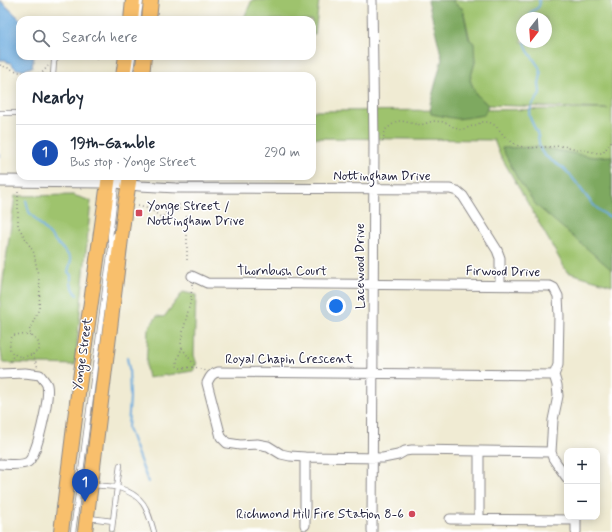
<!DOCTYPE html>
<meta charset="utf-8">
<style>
body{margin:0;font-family:Mynerve,sans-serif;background:#f6f6f7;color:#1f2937}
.controls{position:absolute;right:12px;bottom:12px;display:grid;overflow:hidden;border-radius:8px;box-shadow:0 2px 10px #0003}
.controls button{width:36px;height:36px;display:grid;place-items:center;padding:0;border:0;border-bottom:1px solid #e0e1e3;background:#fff;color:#1f2937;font:20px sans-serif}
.compass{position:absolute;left:516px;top:12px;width:36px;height:36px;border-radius:50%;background:#fff;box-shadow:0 2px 10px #0003;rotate:197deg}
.you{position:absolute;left:336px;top:306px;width:14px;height:14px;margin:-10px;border:3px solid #fff;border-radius:50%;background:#1a73e8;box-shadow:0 0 0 6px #1a73e833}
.badge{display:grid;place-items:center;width:26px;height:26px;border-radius:50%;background:#1a73e8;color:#fff;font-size:13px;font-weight:700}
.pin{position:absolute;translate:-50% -33px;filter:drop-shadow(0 1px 2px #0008)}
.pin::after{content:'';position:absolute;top:21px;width:14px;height:12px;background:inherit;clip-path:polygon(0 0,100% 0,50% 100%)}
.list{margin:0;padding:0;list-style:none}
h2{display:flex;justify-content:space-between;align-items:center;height:52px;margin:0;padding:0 16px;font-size:17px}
h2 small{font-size:13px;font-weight:400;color:#747a83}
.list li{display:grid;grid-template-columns:26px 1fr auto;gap:12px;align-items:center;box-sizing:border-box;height:56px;padding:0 16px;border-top:1px solid #e0e1e3}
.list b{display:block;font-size:15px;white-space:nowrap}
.list p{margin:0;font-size:13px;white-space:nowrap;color:#747a83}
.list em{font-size:13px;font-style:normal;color:#747a83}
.icon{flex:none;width:22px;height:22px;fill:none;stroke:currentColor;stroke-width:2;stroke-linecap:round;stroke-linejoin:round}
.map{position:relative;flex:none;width:612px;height:532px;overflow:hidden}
.search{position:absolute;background:#fff;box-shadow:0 2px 10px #0003;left:16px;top:16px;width:300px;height:44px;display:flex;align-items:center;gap:10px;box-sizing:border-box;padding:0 14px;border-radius:12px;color:#747a83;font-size:15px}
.panel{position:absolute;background:#fff;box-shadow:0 2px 10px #0003;left:16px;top:72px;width:300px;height:108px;border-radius:12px}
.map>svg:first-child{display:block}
.green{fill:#9ec36d;stroke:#607254;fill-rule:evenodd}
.forest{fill:#7ea960;stroke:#50664e}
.water{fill:#6aaade;stroke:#46668c}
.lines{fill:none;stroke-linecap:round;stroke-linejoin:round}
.stream{stroke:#6aaade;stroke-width:2}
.service-casing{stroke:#898687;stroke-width:6}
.minor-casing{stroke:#898687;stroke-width:11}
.tertiary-casing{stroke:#898687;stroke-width:13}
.primary-casing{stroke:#898687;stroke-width:16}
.path{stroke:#898687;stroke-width:1.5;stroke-dasharray:1 3;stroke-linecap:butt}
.service{stroke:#fff;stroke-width:4.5}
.minor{stroke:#fff;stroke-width:9}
.tertiary{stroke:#fff;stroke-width:11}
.primary{stroke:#f8bf6c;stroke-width:14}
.poi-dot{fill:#d1495b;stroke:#fff;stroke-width:1.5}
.labels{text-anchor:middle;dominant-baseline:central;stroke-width:3;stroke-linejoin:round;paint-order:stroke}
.street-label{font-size:13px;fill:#22223b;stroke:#fff}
.poi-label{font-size:13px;fill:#22223b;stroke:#fff;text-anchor:start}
</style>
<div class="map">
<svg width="612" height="532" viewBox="0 0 612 532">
<rect width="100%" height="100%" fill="#fff"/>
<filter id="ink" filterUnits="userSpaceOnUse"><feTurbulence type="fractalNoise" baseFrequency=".025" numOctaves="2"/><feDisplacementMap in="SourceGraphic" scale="8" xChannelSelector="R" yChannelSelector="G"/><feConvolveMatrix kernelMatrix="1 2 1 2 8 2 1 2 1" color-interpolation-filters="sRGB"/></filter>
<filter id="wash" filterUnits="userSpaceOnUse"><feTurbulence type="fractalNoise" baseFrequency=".012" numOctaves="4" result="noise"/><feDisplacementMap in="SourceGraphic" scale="16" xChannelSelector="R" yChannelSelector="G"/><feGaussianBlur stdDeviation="0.9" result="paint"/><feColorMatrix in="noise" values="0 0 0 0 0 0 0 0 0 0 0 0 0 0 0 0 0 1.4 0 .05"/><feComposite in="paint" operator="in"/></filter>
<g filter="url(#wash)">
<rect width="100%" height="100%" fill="#f0ebd3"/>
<path class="green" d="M252 0H319L315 34H312V20H243Z
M453 0H612V285L567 272 499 153 494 140 312 138V111L608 109 488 105 476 94 470 80 475 62 463 9 454 3ZM522 18H546V42H522Z
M73 195 91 201 75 365 3 363 0 348V302L15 196Z
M183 292 196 295 194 355 197 365 193 371 148 378 146 368 148 329 157 316 164 317Z"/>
<path class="forest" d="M428 0H453L454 3 463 9 469 39 474 43 475 62 470 80 476 94 488 105 484 115 458 119 431 114 430 104 442 59Z
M538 147 594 157 612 156V270L536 205 517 178 502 148Z"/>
<path class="water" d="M0 0 21 20 20 56H34L32 67C27 69 19 71 15 68 11 64 13 63 7 62L6 60H0Z"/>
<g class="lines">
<path class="stream" d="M530 18 531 12C537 8 541 8 539 0
M525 42 528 51 539 67 541 74 539 84 540 92 539 96 532 105 529 114C530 121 536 128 538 136 539 141 539 147 541 151 546 159 556 163 563 168 582 184 587 207 612 218
M0 155V156
M26 200 29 212 69 256 71 260 68 272 71 275V284L77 295
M127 358 129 368 130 397 128 428 148 482"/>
</g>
</g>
<g filter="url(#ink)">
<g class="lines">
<defs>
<path id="service" d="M138 20 141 0
M53 76 54 61 59 56
M130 76 133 56
M0 113H20
M111 247 110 237 117 176
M120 465 117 487C144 496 147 507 154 532
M92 485 117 487 112 529
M89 518 113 521
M73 532 106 283 111 249 115 235"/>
<path id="minor" d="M108 182 140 186 176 188 450 189 457 191 463 196 497 250 500 258V285
M192 276 207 283 550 286 554 288 558 296 559 316 558 365 554 375 218 372C211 374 210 377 207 383L221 437 227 443 240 445 257 444 268 446 281 454 290 456 305 457 383 458 398 455 405 451 412 450 551 452
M0 374 25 373 40 375C42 378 46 382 47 385 50 397 37 456 28 462 22 466 7 464 0 464
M554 375 557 385 558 396 553 420 551 452 553 458 557 464 567 478
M479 451V518
M305 457V525
M450 519 576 520
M372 532 374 142 372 0
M576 532V517"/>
<path id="tertiary" d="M0 181 108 182"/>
<path id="primary" d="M131 20 133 0
M149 20 151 0
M123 76 126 56
M142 76 144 56
M61 532 79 386 109 176
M85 532 125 206 130 176"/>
</defs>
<use href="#service" class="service-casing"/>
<use href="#minor" class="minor-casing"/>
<use href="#tertiary" class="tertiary-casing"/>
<use href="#primary" class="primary-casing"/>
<path class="path" d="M96 59V56
M0 65 22 73 38 74 43 72 48 66
M383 141 385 130 397 121H401L421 125 433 121 445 122 459 130 467 128 483 122H489L496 126 505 137 516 145 526 148 563 146 598 153H603L612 140
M18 192V226L34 253 40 286 39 309 29 331 32 336 39 343V350L33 354 38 368
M138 206 150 209 162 218
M186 216H187V226
M156 226 167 211H179V203
M187 260V235
M192 284 191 299 182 336 181 344 182 348 177 360V366L180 368 195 367 205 371
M31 336C15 333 8 333 10 351 19 358 23 358 33 354
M182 348 195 366
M9 365 14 354"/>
<use href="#service" class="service"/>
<use href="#minor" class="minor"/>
<use href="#tertiary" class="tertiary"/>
<use href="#primary" class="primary"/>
</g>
</g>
<g class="poi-dot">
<rect x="135" y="209" width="8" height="8" rx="2"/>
<circle cx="412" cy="514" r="4"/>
</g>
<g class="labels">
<g class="street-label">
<text x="382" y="176">Nottingham Drive</text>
<text transform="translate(360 266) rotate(-90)">Lacewood Drive</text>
<text x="282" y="271">Thornbush Court</text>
<text transform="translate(503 272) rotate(1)">Firwood Drive</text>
<text transform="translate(83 354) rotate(-82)">Yonge Street</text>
<text x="289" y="359">Royal Chapin Crescent</text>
</g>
<g class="poi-label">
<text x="147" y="206">Yonge Street /<tspan x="147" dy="15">Nottingham Drive</tspan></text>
<text x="404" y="514" text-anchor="end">Richmond Hill Fire Station 8-6</text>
</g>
</g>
</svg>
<div class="controls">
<button>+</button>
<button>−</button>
</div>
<svg class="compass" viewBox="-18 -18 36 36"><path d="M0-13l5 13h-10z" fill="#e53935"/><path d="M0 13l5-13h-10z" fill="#747a83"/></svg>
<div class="you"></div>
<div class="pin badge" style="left:85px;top:502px;background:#1a4fb4">1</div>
<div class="search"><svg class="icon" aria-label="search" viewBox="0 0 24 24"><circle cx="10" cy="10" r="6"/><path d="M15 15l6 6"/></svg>Search here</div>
<section class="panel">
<h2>Nearby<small></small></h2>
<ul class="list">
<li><span class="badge" style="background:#1a4fb4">1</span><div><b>19th-Gamble</b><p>Bus stop · Yonge Street</p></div><em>290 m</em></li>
</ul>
</section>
</div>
